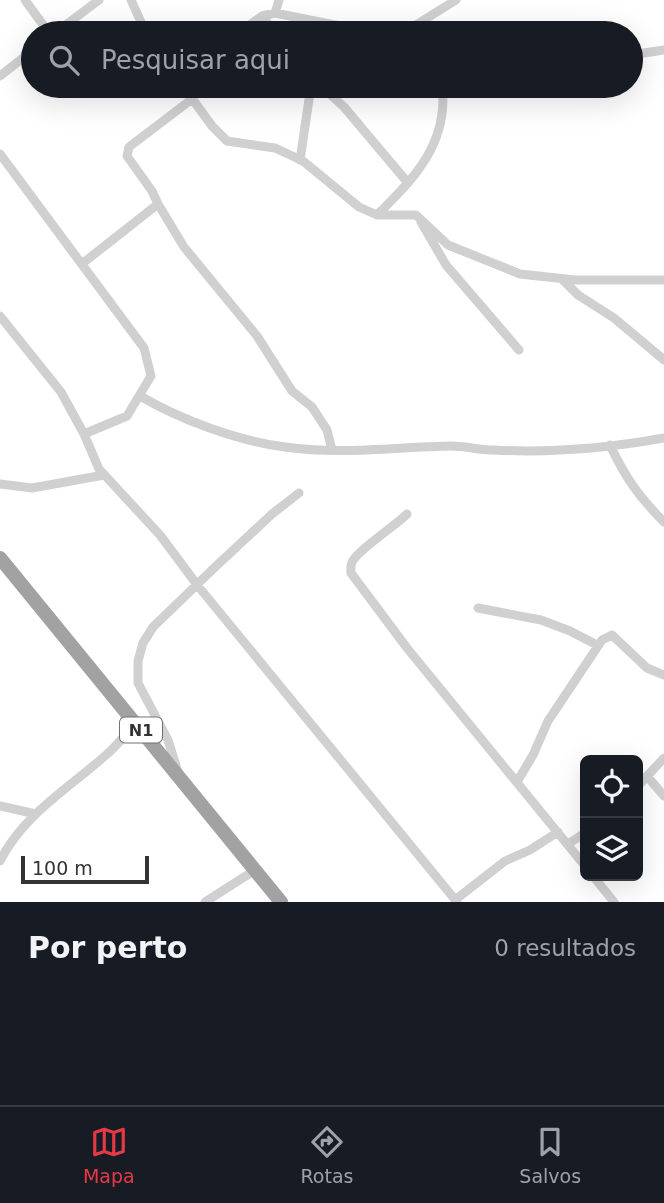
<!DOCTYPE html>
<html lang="pt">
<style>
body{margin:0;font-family:"DejaVu Sans",sans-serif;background:#20242c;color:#f1f3f6}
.controls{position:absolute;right:21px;bottom:21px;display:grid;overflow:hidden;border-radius:10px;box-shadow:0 7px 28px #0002}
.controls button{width:63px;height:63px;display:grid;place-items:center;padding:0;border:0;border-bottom:2px solid #363941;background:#171b24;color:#f1f3f6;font:35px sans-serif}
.scale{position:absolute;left:21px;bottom:18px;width:128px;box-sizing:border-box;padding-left:7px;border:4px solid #333;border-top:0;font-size:19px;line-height:24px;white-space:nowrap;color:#333;-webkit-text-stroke:5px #fff;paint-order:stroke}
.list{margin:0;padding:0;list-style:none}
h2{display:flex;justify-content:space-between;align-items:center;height:91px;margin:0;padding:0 28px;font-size:30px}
h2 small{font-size:23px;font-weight:400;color:#9ea1a6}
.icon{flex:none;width:38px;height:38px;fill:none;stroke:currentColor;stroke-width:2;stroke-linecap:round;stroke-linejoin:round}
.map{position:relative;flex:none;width:664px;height:902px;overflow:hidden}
.search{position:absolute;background:#171b24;box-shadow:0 7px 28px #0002;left:21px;right:21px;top:21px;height:77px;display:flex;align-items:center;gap:18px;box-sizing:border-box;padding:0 24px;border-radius:38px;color:#9ea1a6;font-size:26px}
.sheet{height:203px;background:#171b24}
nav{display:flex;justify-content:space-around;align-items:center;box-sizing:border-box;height:98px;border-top:2px solid #363941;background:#171b24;font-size:19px;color:#9ea1a6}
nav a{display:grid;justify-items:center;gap:4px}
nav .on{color:#e63946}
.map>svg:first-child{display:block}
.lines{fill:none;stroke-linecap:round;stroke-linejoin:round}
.minor{stroke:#d0d0d0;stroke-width:9}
.trunk{stroke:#a2a2a2;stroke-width:14}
.labels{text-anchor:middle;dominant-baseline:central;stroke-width:7;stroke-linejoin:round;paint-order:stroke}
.shield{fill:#fff;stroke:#707070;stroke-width:2}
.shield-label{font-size:16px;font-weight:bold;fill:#333}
</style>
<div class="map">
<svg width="664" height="902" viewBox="0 0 664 902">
<rect width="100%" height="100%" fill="#fff"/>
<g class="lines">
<path class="minor" d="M25 0 49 33
M131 0 146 33
M275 13 279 0
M262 16 275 33
M55 33 99 0
M239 33 262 16 275 13 350 28 401 33
M403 33 456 0
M631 55 664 50
M0 76 33 50
M183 86 212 126 227 141 275 148 303 161 359 207 377 215H416L448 245 520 274 575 280H664
M321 86 344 107 408 183
M0 154 144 348 151 376 127 416 84 434
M300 160 311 86
M158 204 184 247 257 336 292 391 312 407 327 430 332 450
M377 215C415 178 449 142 442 86
M421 222 446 265 519 350
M83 263 158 204 152 191 127 156 129 147 192 99
M562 279 578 295 614 318 664 360
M0 316 61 392 84 434 99 469 160 535 198 586 457 902
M140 396C181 420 238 441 285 447 340 455 396 447 451 446 465 446 479 450 494 450 549 453 609 448 664 438
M610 445C625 477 639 497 664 522
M0 484 32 488 104 475
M407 514C395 526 358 550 352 562 350 567 351 568 351 573L407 648 585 866
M478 608 541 620 570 631 597 645
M178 772 168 740 138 683V661L143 643 153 627 213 569 272 514 299 493
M647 776 664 796
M517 782 533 755 548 721 602 640 612 635 647 668 664 675
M638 786 664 758
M0 806 36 814
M568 844 585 833
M0 861C23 815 69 788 106 755 117 746 126 734 135 723
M593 876 614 902
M455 900 505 861 530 850 558 832
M205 902 255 870"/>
<path class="trunk" d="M0 558 281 902"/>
</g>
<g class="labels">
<rect class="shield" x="120" y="717.5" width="42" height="25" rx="5"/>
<g class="shield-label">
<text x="141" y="730">N1</text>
</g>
</g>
</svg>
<div class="controls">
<button><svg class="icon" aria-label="locate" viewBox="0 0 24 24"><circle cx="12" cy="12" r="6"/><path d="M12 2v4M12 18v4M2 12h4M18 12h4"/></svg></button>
<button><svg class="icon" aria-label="layers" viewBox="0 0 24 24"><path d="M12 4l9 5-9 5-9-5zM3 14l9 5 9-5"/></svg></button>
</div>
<div class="scale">100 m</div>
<div class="search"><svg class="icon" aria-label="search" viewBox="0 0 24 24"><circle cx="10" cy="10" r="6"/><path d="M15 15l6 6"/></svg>Pesquisar aqui</div>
</div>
<section class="sheet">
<h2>Por perto<small>0 resultados</small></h2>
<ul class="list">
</ul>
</section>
<nav>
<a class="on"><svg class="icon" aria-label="map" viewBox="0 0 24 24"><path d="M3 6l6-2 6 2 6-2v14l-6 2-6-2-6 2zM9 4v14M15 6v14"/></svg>Mapa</a>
<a><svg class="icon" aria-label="directions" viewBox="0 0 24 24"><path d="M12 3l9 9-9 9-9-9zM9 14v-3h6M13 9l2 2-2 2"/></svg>Rotas</a>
<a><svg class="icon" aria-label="saved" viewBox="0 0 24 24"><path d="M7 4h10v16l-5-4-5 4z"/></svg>Salvos</a>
</nav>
